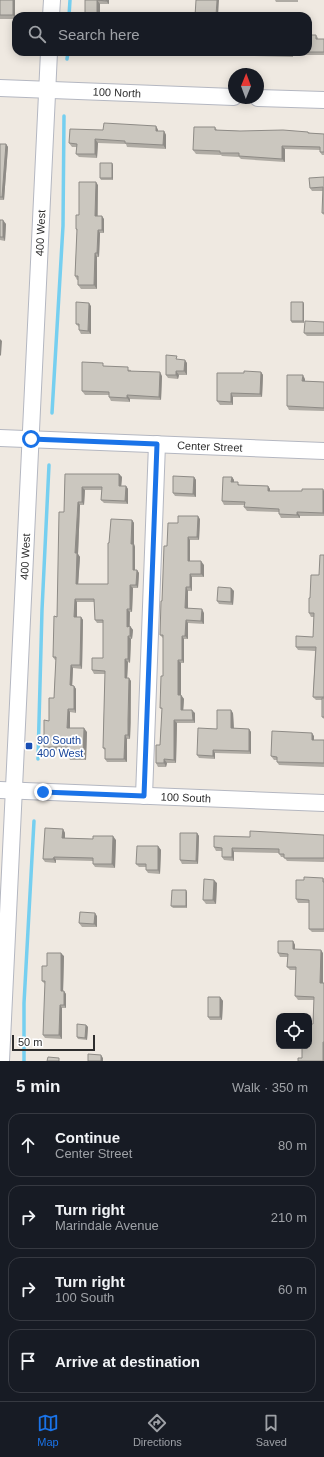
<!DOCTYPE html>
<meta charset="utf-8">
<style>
body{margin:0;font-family:Helvetica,sans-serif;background:#20242c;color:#f1f3f6}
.controls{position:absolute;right:12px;bottom:12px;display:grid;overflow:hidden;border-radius:8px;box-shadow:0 2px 10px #0003}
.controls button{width:36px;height:36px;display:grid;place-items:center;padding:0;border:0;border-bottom:1px solid #363941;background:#171b24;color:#f1f3f6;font:20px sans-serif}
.compass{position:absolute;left:228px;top:68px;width:36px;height:36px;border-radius:50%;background:#171b24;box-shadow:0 2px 10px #0003;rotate:1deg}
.scale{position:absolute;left:12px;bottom:10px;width:83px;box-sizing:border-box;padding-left:4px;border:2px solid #2e2e2e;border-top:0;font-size:11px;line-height:14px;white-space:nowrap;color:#2e2e2e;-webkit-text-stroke:3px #fff;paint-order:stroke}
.stop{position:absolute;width:12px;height:12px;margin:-9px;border:3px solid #1a73e8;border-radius:50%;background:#fff}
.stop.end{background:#1a73e8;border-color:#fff;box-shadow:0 1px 4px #0008}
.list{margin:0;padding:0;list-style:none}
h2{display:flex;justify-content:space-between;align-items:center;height:52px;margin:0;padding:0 16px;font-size:17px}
h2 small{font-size:13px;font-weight:400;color:#9ea1a6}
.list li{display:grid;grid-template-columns:26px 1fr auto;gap:12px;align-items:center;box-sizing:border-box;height:64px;margin:0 8px 8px;padding:0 8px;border:1px solid #363941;border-radius:12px}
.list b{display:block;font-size:15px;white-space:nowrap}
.list p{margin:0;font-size:13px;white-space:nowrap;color:#9ea1a6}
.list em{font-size:13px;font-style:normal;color:#9ea1a6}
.icon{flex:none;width:22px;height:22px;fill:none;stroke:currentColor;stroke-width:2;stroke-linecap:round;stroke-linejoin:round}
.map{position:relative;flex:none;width:324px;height:1061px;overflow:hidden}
.search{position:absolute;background:#171b24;box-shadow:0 2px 10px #0003;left:12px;right:12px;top:12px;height:44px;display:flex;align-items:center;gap:10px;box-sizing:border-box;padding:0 14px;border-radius:12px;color:#9ea1a6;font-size:15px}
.sheet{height:340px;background:#171b24}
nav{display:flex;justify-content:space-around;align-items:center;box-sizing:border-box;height:56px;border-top:1px solid #363941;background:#171b24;font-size:11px;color:#9ea1a6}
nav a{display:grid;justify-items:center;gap:2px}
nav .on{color:#1a73e8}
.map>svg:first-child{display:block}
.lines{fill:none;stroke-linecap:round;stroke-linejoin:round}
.stream{stroke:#75cff0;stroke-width:3.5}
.minor-casing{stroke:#b4b7c1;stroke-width:18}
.minor{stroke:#fff;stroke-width:16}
.wall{fill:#afaba4}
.shaded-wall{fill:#8e8b86}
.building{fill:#cbc7bf;stroke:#8e8b86}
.route{stroke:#1a73e8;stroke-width:5}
.transit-dot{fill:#1a4fb4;stroke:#fff;stroke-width:1.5}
.labels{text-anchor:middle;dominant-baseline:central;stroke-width:3.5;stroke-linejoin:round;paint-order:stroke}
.street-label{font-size:11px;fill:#2e2e2e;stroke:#fff}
.transit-label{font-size:11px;fill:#164399;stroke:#fff;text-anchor:start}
</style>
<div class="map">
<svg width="324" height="1061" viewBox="0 0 324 1061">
<rect width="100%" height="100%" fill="#efe9e1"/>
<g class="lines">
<path class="stream" d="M69 16 70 0
M67 59 68 52
M52 413 63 226 64 116
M38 759 42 610 49 465
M24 1061V1003L34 821"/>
<defs>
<g id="minor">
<path d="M51 16 52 0"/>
<path id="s1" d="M0 88 234 97"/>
<path d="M258 98 324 100"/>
<path id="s2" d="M0 438 324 451"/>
<path id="s3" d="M0 790 324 803"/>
<path d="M144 796 157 444"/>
<path id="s4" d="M1 1061 49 52"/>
</g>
</defs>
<use href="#minor" class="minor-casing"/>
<use href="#minor" class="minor"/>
</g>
<path class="wall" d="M0 0H15V19H0Z
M85 0H109V4H100V16H85Z
M275 0H298V2H276Z
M316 35 318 38V39H324V55H293V57L223 55 221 52H308Z
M157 52H168V54H159Z
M156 126 158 130V131H164L166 135V149L127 147 126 144 98 143 97 158 79 157 76 154 77 147H72L69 143 103 130Z
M215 127 217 130 240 131 308 132 310 133 324 134V155H322L320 152V150L285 149V162L241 159 239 157 222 156 221 155 196 154 193 150Z
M0 144H6L8 147 4 200H0Z
M112 163 113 165V180H101L100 178Z
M324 177V215L322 213 323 191H312L310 188Z
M98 185V216L104 219V233H100L99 257H97V289H81L78 285V280H77L75 276 77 231 76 229 79 215Z
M0 220 6 224 5 241 0 240Z
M303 302 304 304V323H292L291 321Z
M91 306V334H81L79 330V327L76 324Z
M324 322V336H307L304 333Z
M179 359 187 363V375H179L178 379 168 378 166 375Z
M105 366 131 370V371L162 376 161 400 130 399V402L111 401 109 397V395H85L82 391Z
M261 372 263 375 262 397H233V405H220L217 401 244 373Z
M305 379V381L324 382V411L289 410 287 406Z
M65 474H119L122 477 121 486H126L128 489V504L104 503 101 500 102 490H85L84 505H80L78 554 80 557 78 584H108L109 543 132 520 134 523V544L135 547V570H137L139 573 138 588H133L132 612H130V626L133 630 132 639H131L130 663 128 662 127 678 131 681V723L130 739H127V762H107L105 759V750L103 748 105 674H94L92 670 103 658V623H97L95 620 94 602H77V617H81L83 620 82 669 73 668 72 686H74L76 689V713L70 712V728L87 732 86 760H70L68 756V751L46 750 44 747 54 698 55 677 56 660H55L53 657 57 617 64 512Z
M194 477 196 480V497L175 496 173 493Z
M232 477 234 480V482L240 485 268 486 270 489V491H324V516H300V518H281L279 514V512L247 511 244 507V505H224L222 501Z
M200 519 199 540H190V561L204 565V577H192V591H188V608L204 613V624L188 623V639H184V663H181V695L184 699 183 710 195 713V723H177L176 763H167L166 767H158L156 763 160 745 162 709 160 708 163 676V638L160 635 167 546 178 523Z
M324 555V719L322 717V700H316L313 697 315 651 298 650 296 647 313 637 314 617H311L309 613 310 598 319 575Z
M231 588 234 591 233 605 219 604 217 601Z
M233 713 234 728 249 729 251 732V754L215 753V759L199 758 197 755 217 729Z
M314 736V740H324V767L279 765 277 762V760H274L271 756Z
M63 829 65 833V838L116 840 115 868 95 867 93 864V861L56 860V863L45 862 43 859Z
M197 833 199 836 198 864H182L180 860Z
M324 835V862L287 861 284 857H281L279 853 234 852V861L224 860 222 857V851H216L214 847 250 837Z
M158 846 161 850 160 874 148 873 146 870V867H139L136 864Z
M323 878 324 879V932H312L309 929V903H298L296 899 304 880Z
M217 883 216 904H206L203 900Z
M187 892V908H173L171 906Z
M97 916V927H82L79 923Z
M293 941 295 945V949L323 953V983H324V1061L302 1058 313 1024 314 1000H298L295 996 296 970H290L287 967 288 957H280L278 953Z
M64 956 63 991 66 994V1008H62V1039L45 1038 43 1035 45 984 42 981 47 966Z
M220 997 223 1001 222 1020H210L208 1017Z
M86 1025 88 1027 87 1040 78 1039 77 1037Z"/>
<path class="shaded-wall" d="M13 0H15V19L13 15Z
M97 0 100 4V16H97Z
M106 0H109V4L106 1Z
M217 0H219L218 16H216Z
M156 126 158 130V134L156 131Z
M164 131 166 135V149L163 145Z
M95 139 98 143 97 158 95 154Z
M6 144 8 147 4 200 2 197Z
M282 146 285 149V162L282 159Z
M112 163 113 165V180L112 178Z
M96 182 98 185 97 219 95 216Z
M102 216 104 219V233L102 230Z
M3 220 6 224 5 241 3 237Z
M98 230 100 233 99 257 97 253Z
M95 253 97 257V289L94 285Z
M303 302 304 304V323L303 321Z
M89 303 91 306V334L88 331Z
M0 339 2 341 1 355 0 356Z
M185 360 187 363V375L184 371Z
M176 371 179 375 178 379 176 375Z
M160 372 162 376 161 400 159 397Z
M261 372 263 375 262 397 260 394Z
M303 375 305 379V385L302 381Z
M231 393 233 397V405L231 402Z
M127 395 130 399V402L127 398Z
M119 474 122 477 121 489 119 486Z
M194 477 196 480V497L193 494Z
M232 477 234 480V486L231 482Z
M126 486 128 489V504L125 501Z
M268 486 270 489V494L268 491Z
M82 487 85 490 84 505 82 502Z
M323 489 324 491V515L323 513Z
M78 502 80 505 78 554 80 557 78 587 76 584 75 553Z
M297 512 300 516V518L297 515Z
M198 516 200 519 199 540 197 537Z
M132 520 134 523V544L135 547V573L133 570 131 544Z
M188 537 190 540V565L188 561Z
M201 561 204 565V577L201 574Z
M137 570 139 573 138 588 136 585Z
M190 574 192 577V591L190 587Z
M130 585 133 588 132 612 130 609Z
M186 587 188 591V612L185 608Z
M231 588 234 591 233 605 231 602Z
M75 599 77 602V620L74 617Z
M127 609 130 612 129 630 127 627Z
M202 609 204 613V624L201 621Z
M81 617 83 620 82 669 80 665Z
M186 620 188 623V639L185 636Z
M130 626 133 630 132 639 130 636Z
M128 636 131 639 130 663 128 659Z
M182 636 184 639V663L182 660Z
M125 659 128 662 127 681 125 678Z
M178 660 181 663V699L178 695Z
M71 665 73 668 72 689 70 685Z
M129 678 131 681 130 739 128 735Z
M74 686 76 689V713L74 709Z
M181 695 184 699 183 714 181 710Z
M68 709 70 712V731L67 728Z
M192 710 195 713V723L193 720Z
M231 710 233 713 234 732 231 728Z
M174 720 177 723 176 763 174 760Z
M84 728 87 732 86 760 83 757Z
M249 729 251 732V754L249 751Z
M312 733 314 736V743L312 740Z
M125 735 127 739V762L124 759Z
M213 750 215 753V759L213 756Z
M164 759 167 763 166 767 164 763Z
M63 829 65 833V842L62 838Z
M197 833 199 836 198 864 196 861Z
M113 836 116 840 115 868 112 864Z
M158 846 161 850 160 874 158 870Z
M232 848 234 852V861L232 857Z
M54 857 56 860V863L53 859Z
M214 880 217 883 216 904 213 900Z
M186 890 187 892V908L186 906Z
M95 913 97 916V927L94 924Z
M293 941 295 945V952L293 949Z
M321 950 323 953V986L320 983Z
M61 953 64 956 63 994 61 991Z
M64 991 66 994V1008L64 1005Z
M220 997 223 1001 222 1020 220 1017Z
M60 1005 62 1008V1039L59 1035Z
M86 1025 88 1027 87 1040 85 1038Z
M323 1042 324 1043V1061H323Z
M101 1055 103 1058V1061H101Z"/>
<path class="building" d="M0 0H13V15H0Z
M85 0H106V1L97 0V16H85Z
M196 0H217L216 16H195Z
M308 35H316V39H324V52H290V54L238 52H308Z
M104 123 156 126V131H164L163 145 125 143V141L95 139V154H76L77 144 69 143 70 129 103 130Z
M194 127H215V130L240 131 283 130 308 132V133L324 134V152H320V147L282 146V159L239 156V153H220V151L193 150Z
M0 144H6L2 197H0Z
M100 163H112V178H100Z
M324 177V213H322L323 187 310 188 309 178Z
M79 182H96L95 216H102V230H98L97 253H95L94 285H78V276H75L77 229H76V215H79Z
M0 220H3V237H0Z
M76 302 89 303 88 331 79 330V324H76Z
M291 302H303V321H291Z
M305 321 324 322V333H304Z
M166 355 177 356 176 359 185 360 184 371H176V375H166Z
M82 362 103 363V366L128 367V371L160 372 159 397 127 395V398L109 397V392L82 391Z
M244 371 261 372 260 394 231 393V402L217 401V373H244Z
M287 375H303L302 381 324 382V408L287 406Z
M65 474H119V486H126L125 501 101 500 102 487H82V502H78L75 553H77L76 584H108V543H109L111 519 132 520 131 544H133V570H137L136 585H130V609H127V627L130 626V636H128V659H125V678H129L128 720V735H125L124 759H105V748H103L105 671 92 670V658H103V620H95L94 599H75L74 617H81L80 665H71L70 685 74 686V709H68L67 728H84L83 757 68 756V747H44V720L49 721V698H54L55 677 56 657H53L54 616 57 617 59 512H64Z
M173 476 194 477 193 494 173 493Z
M223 477H232L231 482H238V485L268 486V491H302V489H323V513L297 512V515L279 514V509L244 507 245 502 222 501Z
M178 516H198L197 537H188V561H201V574H190V587H186L185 608 202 609 201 621 186 620 185 636H182V660H178V695H181V710H192L193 720H174V760L164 759V763H156V745H160L162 708H160L161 676H163V635H160L161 601H162L164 546H167L168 523H178Z
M320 555H324V697H313L316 647H296V636L313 637 314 613H309V598H310L311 575H319Z
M218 587 231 588V602L217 601Z
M322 698H324V717H322Z
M217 710H231V728L249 729V751L213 750V756L197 755 198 728 217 729Z
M272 731 312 733V740H324V763L277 762V757L271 756Z
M45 828 63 829 62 838 93 839V836H113L112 864H93V858L54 857 53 859H43Z
M250 831 324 835V858H284V854H279V849L232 848V857H222V848L214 847V836L250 837Z
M180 833H197L196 861 180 860Z
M137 846H158V870H146V864H136Z
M304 877 323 878V882H324V929H309V900L296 899V880H304Z
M204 879 214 880 213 900H203Z
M172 890H186V906H171Z
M80 912 95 913 94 924 79 923Z
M278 941H293V949L321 950 320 983H324V1042H323V1061H298V1058H302V1046H309V1024H313L314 997 295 996 296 967H287L288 954 278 953Z
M47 953H61V991H64V1005H60L59 1035H43L45 981H42V966H47Z
M208 997H220V1017H208Z
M77 1024 86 1025 85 1038 77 1037Z
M88 1054 101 1055V1061H88Z
M48 1057 59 1058V1061H47Z"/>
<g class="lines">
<path class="route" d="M31 439 157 444 144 796 43 792"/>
</g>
<rect class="transit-dot" x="25" y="742" width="8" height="8" rx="2"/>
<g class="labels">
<g class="street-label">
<text stroke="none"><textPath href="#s1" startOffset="117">100 North</textPath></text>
<text stroke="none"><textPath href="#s4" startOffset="829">400 West</textPath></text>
<text stroke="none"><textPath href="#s2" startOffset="210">Center Street</textPath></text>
<text stroke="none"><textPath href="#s4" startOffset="505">400 West</textPath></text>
<text stroke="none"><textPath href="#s3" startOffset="186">100 South</textPath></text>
</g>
<g class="transit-label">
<text x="37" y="740">90 South<tspan x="37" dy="13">400 West</tspan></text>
</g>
</g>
</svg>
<div class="controls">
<button><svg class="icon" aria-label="locate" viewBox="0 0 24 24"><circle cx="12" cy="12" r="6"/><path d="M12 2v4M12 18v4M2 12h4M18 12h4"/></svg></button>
</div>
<svg class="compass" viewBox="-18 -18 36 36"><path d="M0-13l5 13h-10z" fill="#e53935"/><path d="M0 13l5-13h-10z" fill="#9ea1a6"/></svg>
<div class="scale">50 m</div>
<div class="stop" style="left:31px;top:439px"></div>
<div class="stop end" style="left:43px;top:792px"></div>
<div class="search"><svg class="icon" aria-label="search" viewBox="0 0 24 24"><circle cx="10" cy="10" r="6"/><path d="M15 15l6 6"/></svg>Search here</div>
</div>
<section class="sheet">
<h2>5 min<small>Walk · 350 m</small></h2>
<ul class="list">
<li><svg class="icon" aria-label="ahead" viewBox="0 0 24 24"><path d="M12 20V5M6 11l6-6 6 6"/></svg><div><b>Continue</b><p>Center Street</p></div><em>80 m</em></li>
<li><svg class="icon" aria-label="right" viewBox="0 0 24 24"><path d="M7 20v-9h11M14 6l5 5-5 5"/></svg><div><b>Turn right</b><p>Marindale Avenue</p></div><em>210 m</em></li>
<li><svg class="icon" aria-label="right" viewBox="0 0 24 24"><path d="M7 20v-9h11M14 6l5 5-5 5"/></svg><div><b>Turn right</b><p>100 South</p></div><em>60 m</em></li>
<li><svg class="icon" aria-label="arrive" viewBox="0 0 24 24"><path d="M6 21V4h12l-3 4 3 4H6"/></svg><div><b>Arrive at destination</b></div></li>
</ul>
</section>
<nav>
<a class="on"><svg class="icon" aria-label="map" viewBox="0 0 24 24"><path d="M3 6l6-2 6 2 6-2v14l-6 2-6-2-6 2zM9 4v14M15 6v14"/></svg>Map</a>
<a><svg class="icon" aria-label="directions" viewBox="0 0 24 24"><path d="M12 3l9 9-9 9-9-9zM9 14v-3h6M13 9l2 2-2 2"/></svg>Directions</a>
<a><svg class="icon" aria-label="saved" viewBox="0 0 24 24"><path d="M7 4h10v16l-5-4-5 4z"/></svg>Saved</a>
</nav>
